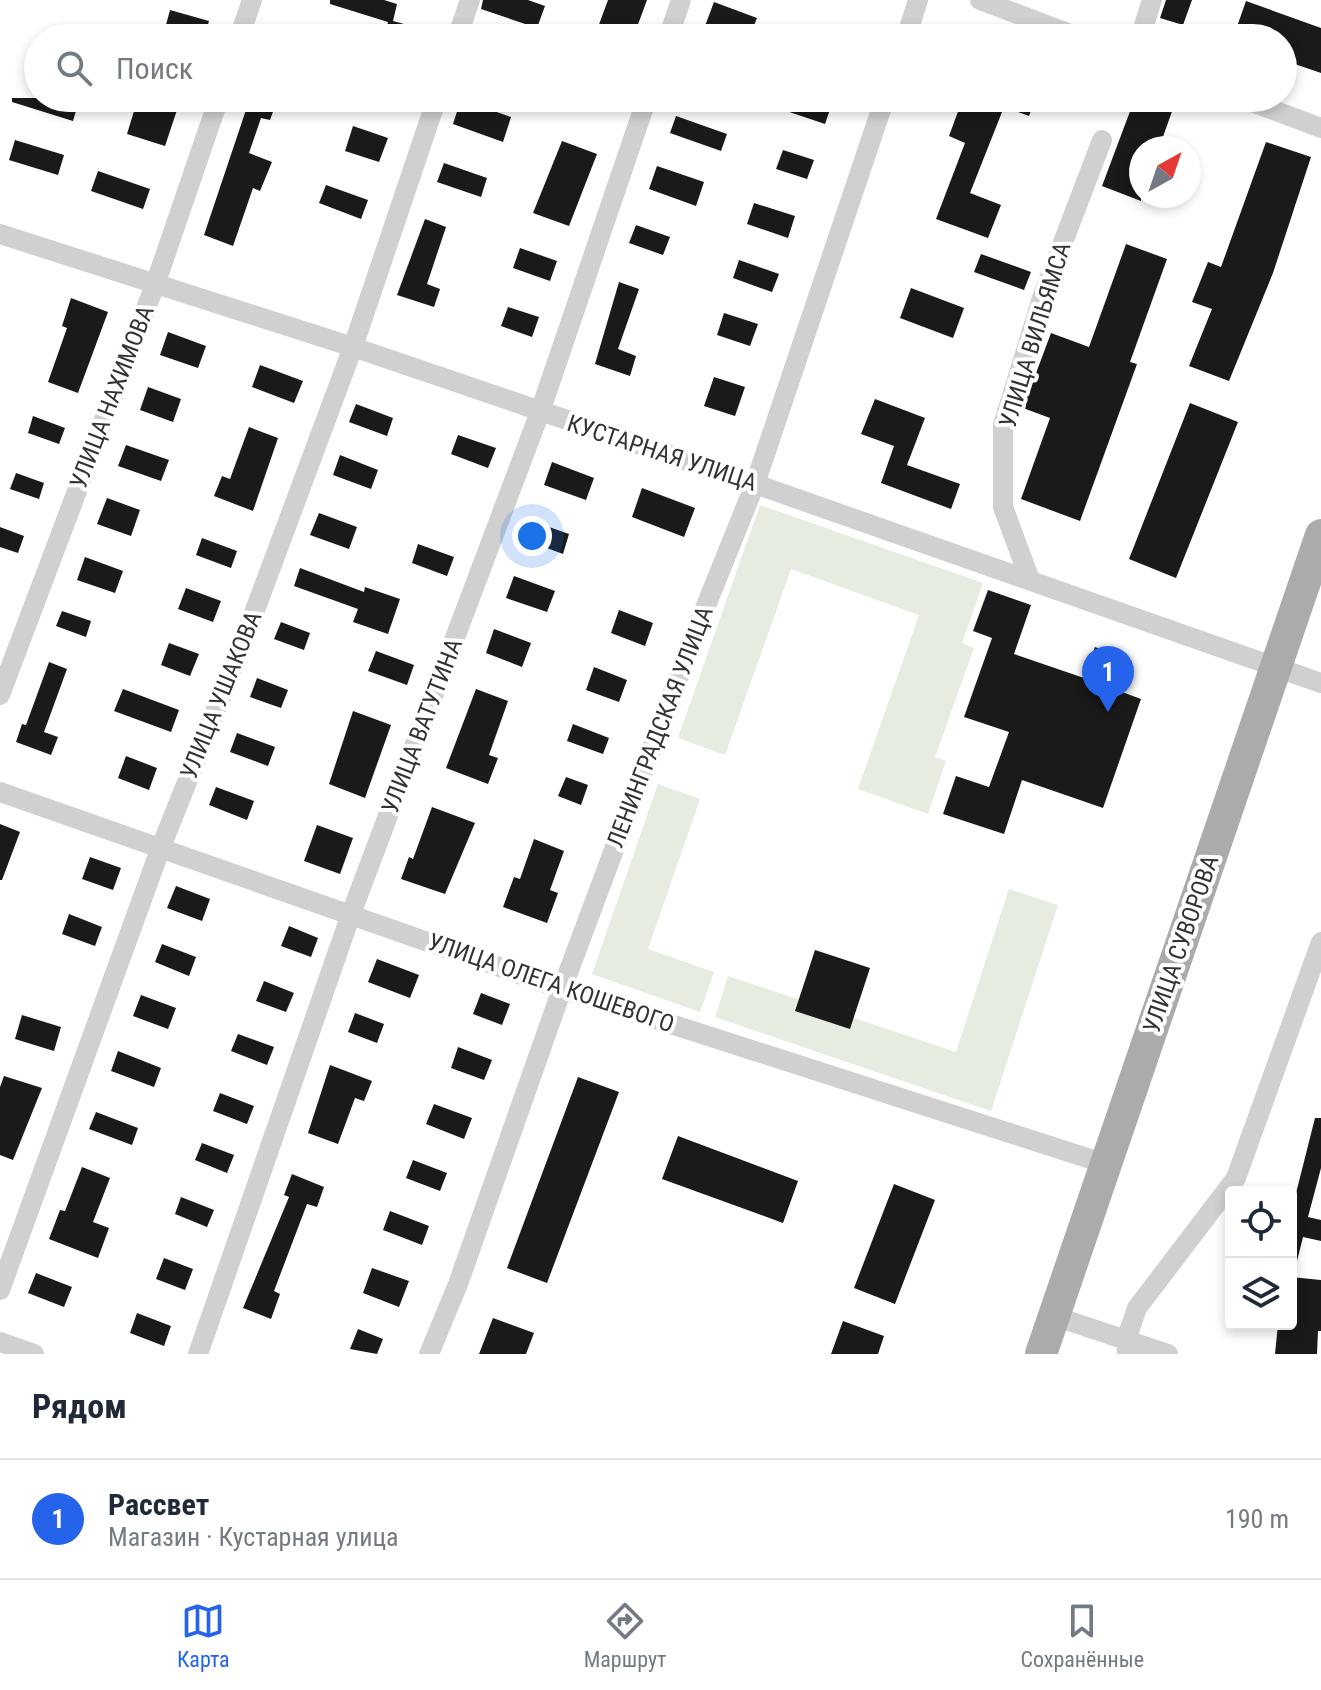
<!DOCTYPE html>
<html lang="ru">
<meta charset="utf-8">
<style>
body{margin:0;font-family:"Roboto Condensed",sans-serif;background:#f6f6f7;color:#1f2937}
.controls{position:absolute;right:24px;bottom:24px;display:grid;overflow:hidden;border-radius:8px;box-shadow:0 4px 12px #0003}
.controls button{width:72px;height:72px;display:grid;place-items:center;padding:0;border:0;border-bottom:2px solid #e0e1e3;background:#fff;color:#1f2937;font:40px sans-serif}
.compass{position:absolute;left:1129px;top:136px;width:72px;height:72px;border-radius:50%;background:#fff;box-shadow:0 4px 12px #0003;rotate:40deg}
.you{position:absolute;left:532px;top:536px;width:28px;height:28px;margin:-20px;border:6px solid #fff;border-radius:50%;background:#1a73e8;box-shadow:0 0 0 12px #1a73e833}
.badge{display:grid;place-items:center;width:52px;height:52px;border-radius:50%;background:#2563eb;color:#fff;font-size:26px;font-weight:700}
.pin{position:absolute;translate:-50% -66px;filter:drop-shadow(0 2px 4px #0008)}
.pin::after{content:'';position:absolute;top:42px;width:28px;height:24px;background:inherit;clip-path:polygon(0 0,100% 0,50% 100%)}
.list{margin:0;padding:0;list-style:none}
h2{display:flex;justify-content:space-between;align-items:center;height:104px;margin:0;padding:0 32px;font-size:34px}
h2 small{font-size:26px;font-weight:400;color:#747a83}
.list li{display:grid;grid-template-columns:52px 1fr auto;gap:24px;align-items:center;box-sizing:border-box;height:120px;padding:0 32px;border-top:2px solid #e0e1e3}
.list b{display:block;font-size:30px;white-space:nowrap}
.list p{margin:0;font-size:26px;white-space:nowrap;color:#747a83}
.list em{font-size:26px;font-style:normal;color:#747a83}
.icon{flex:none;width:44px;height:44px;fill:none;stroke:currentColor;stroke-width:2;stroke-linecap:round;stroke-linejoin:round}
.map{position:relative;flex:none;width:1321px;height:1354px;overflow:hidden}
.search{position:absolute;background:#fff;box-shadow:0 4px 12px #0003;left:24px;right:24px;top:24px;height:88px;display:flex;align-items:center;gap:20px;box-sizing:border-box;padding:0 28px;border-radius:44px;color:#747a83;font-size:30px}
.sheet{height:224px;background:#fff}
nav{display:flex;justify-content:space-around;align-items:center;box-sizing:border-box;height:112px;border-top:2px solid #e0e1e3;background:#fff;font-size:22px;color:#747a83}
nav a{display:grid;justify-items:center;gap:4px}
nav .on{color:#2563eb}
.map>svg:first-child{display:block}
.green{fill:#e6ecdf}
.building{fill:#1a1a1a}
.lines{fill:none;stroke-linecap:round;stroke-linejoin:round}
.minor{stroke:#d0d0d0;stroke-width:20}
.primary{stroke:#ababab;stroke-width:32}
.labels{text-anchor:middle;dominant-baseline:central;stroke-width:8;stroke-linejoin:round;paint-order:stroke}
.street-label{font-size:24px;fill:#333;stroke:#fff}
</style>
<div class="map">
<svg width="1321" height="1354" viewBox="0 0 1321 1354">
<rect width="100%" height="100%" fill="#fff"/>
<path class="green" d="M760 505 983 583 962 643 974 648 935 757 946 761 928 814 858 789 919 615 791 569 725 755 678 738Z
M658 784 700 799 648 949 714 972 700 1012 592 974Z
M1009 889 1058 905 991 1111 715 1017 728 976 956 1052Z"/>
<path class="building" d="M330 0H384L397 4 393 21 437 33 436 38H383L388 22 330 4Z
M483 0H528L545 6 537 28 481 9Z
M608 0H647L633 38H594Z
M1166 0H1192L1183 25 1160 18Z
M1246 1 1321 28V73L1283 60V38H1233Z
M714 2 757 18 749 38 705 26Z
M170 10 209 21 204 38 164 32Z
M12 98H58L78 104 73 121 12 102Z
M138 98H181L165 146 127 134Z
M250 98 277 101 270 120 261 118 249 153 272 162 260 191 253 188 233 246 204 235Z
M757 98H834L825 124 757 101Z
M963 98H1036L1029 116 1004 107 970 193 1001 205 988 238 936 219 965 143 949 136Z
M1135 98H1161L1175 103 1159 148H1141V201L1102 186Z
M461 99 511 117 503 142 453 124Z
M676 116 727 134 721 151 670 133Z
M353 126 388 138 379 162 345 151Z
M15 140 64 155 58 175 9 160Z
M562 141 597 154 569 226 533 213Z
M1266 142 1311 157 1273 273 1229 381 1189 366 1212 309 1192 302 1208 262 1221 267Z
M783 150 814 160 807 179 776 169Z
M444 163 487 178 481 197 437 182Z
M657 166 704 182 696 206 649 189Z
M98 171 150 189 143 209 91 191Z
M326 185 368 200 361 219 319 203Z
M754 203 795 216 788 238 747 224Z
M425 219 446 227 427 284 440 289 434 307 397 295Z
M636 225 670 237 663 255 629 243Z
M1126 244 1167 259 1130 362 1137 364 1080 521 1021 499 1050 418 1023 408 1051 333 1089 347Z
M520 248 557 261 550 281 513 268Z
M981 254 1031 272 1024 290 974 272Z
M739 260 779 274 772 292 733 278Z
M619 282 639 289 618 349 636 356 630 376 595 364Z
M911 288 964 308 953 338 900 318Z
M71 298 108 312 78 393 48 382 67 328 62 326Z
M508 307 539 317 532 337 501 326Z
M724 313 758 324 750 346 717 335Z
M168 332 206 346 198 368 160 355Z
M260 365 303 381 294 403 252 387Z
M714 377 745 387 735 416 704 406Z
M148 387 181 399 173 422 140 410Z
M875 399 925 418 907 465 960 484 951 509 881 483 894 446 861 434Z
M1190 403 1238 422 1176 578 1129 559Z
M356 404 393 418 387 436 349 422Z
M33 416 65 428 59 444 28 433Z
M249 427 278 438 253 511 214 496 222 476 230 479Z
M458 435 496 448 488 468 451 454Z
M126 445 169 460 161 481 118 466Z
M340 455 378 470 371 489 333 475Z
M552 462 594 478 586 500 544 485Z
M16 473 44 483 39 499 10 489Z
M642 488 695 508 684 537 632 517Z
M107 498 140 510 131 536 97 524Z
M319 513 357 527 349 549 310 535Z
M535 522 569 534 563 554 528 541Z
M0 527 24 536 18 553 0 547Z
M202 538 237 551 231 568 196 555Z
M418 544 454 557 447 576 412 563Z
M85 557 123 571 115 593 77 580Z
M300 568 364 592 365 587 400 599 388 634 353 622 358 609 294 586Z
M514 576 555 591 547 612 506 598Z
M186 588 221 601 213 622 178 609Z
M988 590 1031 605 1014 654 1084 678 1095 647 1132 661 1122 692 1141 699 1103 808 1022 780 1004 834 943 814 956 776 989 787 1009 732 964 717 992 638 973 631Z
M619 610 653 623 645 646 611 633Z
M62 611 91 621 86 637 56 626Z
M281 622 310 633 304 650 274 639Z
M494 629 531 643 522 667 486 653Z
M169 643 199 654 190 676 161 665Z
M376 651 414 665 407 685 368 671Z
M49 662 67 669 44 732 58 737 51 755 16 742 22 724 26 725Z
M594 667 627 680 619 702 586 690Z
M257 678 288 690 281 708 250 697Z
M123 689 179 710 171 732 114 711Z
M476 689 508 701 489 755 498 758 488 784 446 768Z
M353 711 391 725 365 798 329 784Z
M573 724 609 738 603 754 567 741Z
M237 733 275 747 268 766 230 752Z
M126 756 157 768 149 790 118 778Z
M566 777 588 785 581 805 558 796Z
M216 787 254 801 247 820 209 805Z
M432 807 475 823 445 894 401 879 409 857 413 859Z
M0 824 20 832 2 880H0Z
M317 825 353 838 340 874 304 861Z
M534 839 564 851 550 890 558 893 547 923 503 907 514 877 520 879Z
M90 857 121 868 113 890 82 879Z
M176 886 210 899 202 921 167 908Z
M69 914 102 927 95 946 62 934Z
M289 926 318 938 311 957 281 946Z
M162 944 196 957 189 976 155 962Z
M815 950 870 968 850 1029 795 1011Z
M377 959 419 975 410 998 368 982Z
M264 981 294 993 286 1012 256 1001Z
M481 993 510 1004 502 1025 473 1014Z
M141 995 176 1008 168 1029 133 1016Z
M355 1013 384 1024 377 1043 348 1032Z
M22 1015 61 1027 54 1051 15 1039Z
M238 1034 274 1047 267 1065 231 1051Z
M458 1047 492 1060 484 1080 451 1068Z
M118 1051 161 1068 154 1087 111 1071Z
M330 1065 372 1081 364 1101 355 1098 338 1144 308 1133Z
M4 1076 42 1088 13 1160 0 1155V1087Z
M578 1077 619 1092 547 1283 507 1268Z
M220 1093 254 1106 247 1124 213 1111Z
M434 1104 472 1118 464 1139 426 1124Z
M96 1112 138 1128 132 1145 89 1129Z
M1315 1118H1321V1168L1308 1217 1321 1220V1241L1303 1237 1297 1261 1291 1260V1213Z
M678 1136 798 1181 783 1223 662 1179Z
M202 1143 234 1155 227 1173 195 1160Z
M413 1160 447 1173 440 1191 406 1178Z
M82 1167 110 1178 93 1222 109 1228 98 1258 49 1239 60 1210 65 1211Z
M292 1174 324 1187 317 1207 307 1204 274 1291 280 1294 271 1319 243 1308 289 1197 284 1195Z
M894 1184 935 1200 895 1304 854 1288Z
M181 1197 214 1210 207 1227 175 1214Z
M390 1211 429 1226 422 1245 383 1230Z
M164 1258 193 1269 185 1290 156 1279Z
M372 1268 409 1281 399 1307 363 1293Z
M36 1273 72 1287 64 1307 28 1293Z
M1291 1277 1321 1280V1331H1318L1317 1354H1275L1278 1324H1291Z
M137 1313 171 1326 164 1346 130 1333Z
M493 1318 534 1333 526 1354H479Z
M843 1321 884 1336 878 1354H831Z
M358 1329 383 1339 377 1354 350 1349Z"/>
<g class="lines">
<path class="minor" d="M980 0 1081 38
M239 38 252 0
M457 38 470 0
M668 38 681 0
M906 38 918 0
M1140 38 1152 0
M1241 98 1321 128
M0 234 353 347 755 484 1321 683
M1030 580 1003 507V425L1043 295 1102 140
M0 695 156 282 219 98
M0 792 562 989 1106 1164
M0 1290 161 847 245 637 353 347 437 98
M1054 1316 1168 1354
M0 1342 34 1354
M198 1354 351 914 540 412 647 98
M429 1354 458 1284 562 989 695 633 755 484 885 98
M1127 1354 1126 1340 1137 1308 1236 1178 1321 942"/>
<path class="primary" d="M1041 1354 1321 535"/>
</g>
<g class="labels">
<g class="street-label">
<text transform="translate(1035 335) rotate(-73)">УЛИЦА ВИЛЬЯМСА</text>
<text transform="translate(112 397) rotate(-69)">УЛИЦА НАХИМОВА</text>
<text transform="translate(662 453) rotate(18)">КУСТАРНАЯ УЛИЦА</text>
<text transform="translate(221 695) rotate(-68)">УЛИЦА УШАКОВА</text>
<text transform="translate(422 726) rotate(-69)">УЛИЦА ВАТУТИНА</text>
<text transform="translate(660 727) rotate(-69)">ЛЕНИНГРАДСКАЯ УЛИЦА</text>
<text transform="translate(1181 944) rotate(-71)">УЛИЦА СУВОРОВА</text>
<text transform="translate(551 983) rotate(19)">УЛИЦА ОЛЕГА КОШЕВОГО</text>
</g>
</g>
</svg>
<div class="controls">
<button><svg class="icon" aria-label="locate" viewBox="0 0 24 24"><circle cx="12" cy="12" r="6"/><path d="M12 2v4M12 18v4M2 12h4M18 12h4"/></svg></button>
<button><svg class="icon" aria-label="layers" viewBox="0 0 24 24"><path d="M12 4l9 5-9 5-9-5zM3 14l9 5 9-5"/></svg></button>
</div>
<svg class="compass" viewBox="-18 -18 36 36"><path d="M0-13l5 13h-10z" fill="#e53935"/><path d="M0 13l5-13h-10z" fill="#747a83"/></svg>
<div class="you"></div>
<div class="pin badge" style="left:1108px;top:712px">1</div>
<div class="search"><svg class="icon" aria-label="search" viewBox="0 0 24 24"><circle cx="10" cy="10" r="6"/><path d="M15 15l6 6"/></svg>Поиск</div>
</div>
<section class="sheet">
<h2>Рядом<small></small></h2>
<ul class="list">
<li><span class="badge">1</span><div><b>Рассвет</b><p>Магазин · Кустарная улица</p></div><em>190 m</em></li>
</ul>
</section>
<nav>
<a class="on"><svg class="icon" aria-label="map" viewBox="0 0 24 24"><path d="M3 6l6-2 6 2 6-2v14l-6 2-6-2-6 2zM9 4v14M15 6v14"/></svg>Карта</a>
<a><svg class="icon" aria-label="directions" viewBox="0 0 24 24"><path d="M12 3l9 9-9 9-9-9zM9 14v-3h6M13 9l2 2-2 2"/></svg>Маршрут</a>
<a><svg class="icon" aria-label="saved" viewBox="0 0 24 24"><path d="M7 4h10v16l-5-4-5 4z"/></svg>Сохранённые</a>
</nav>
